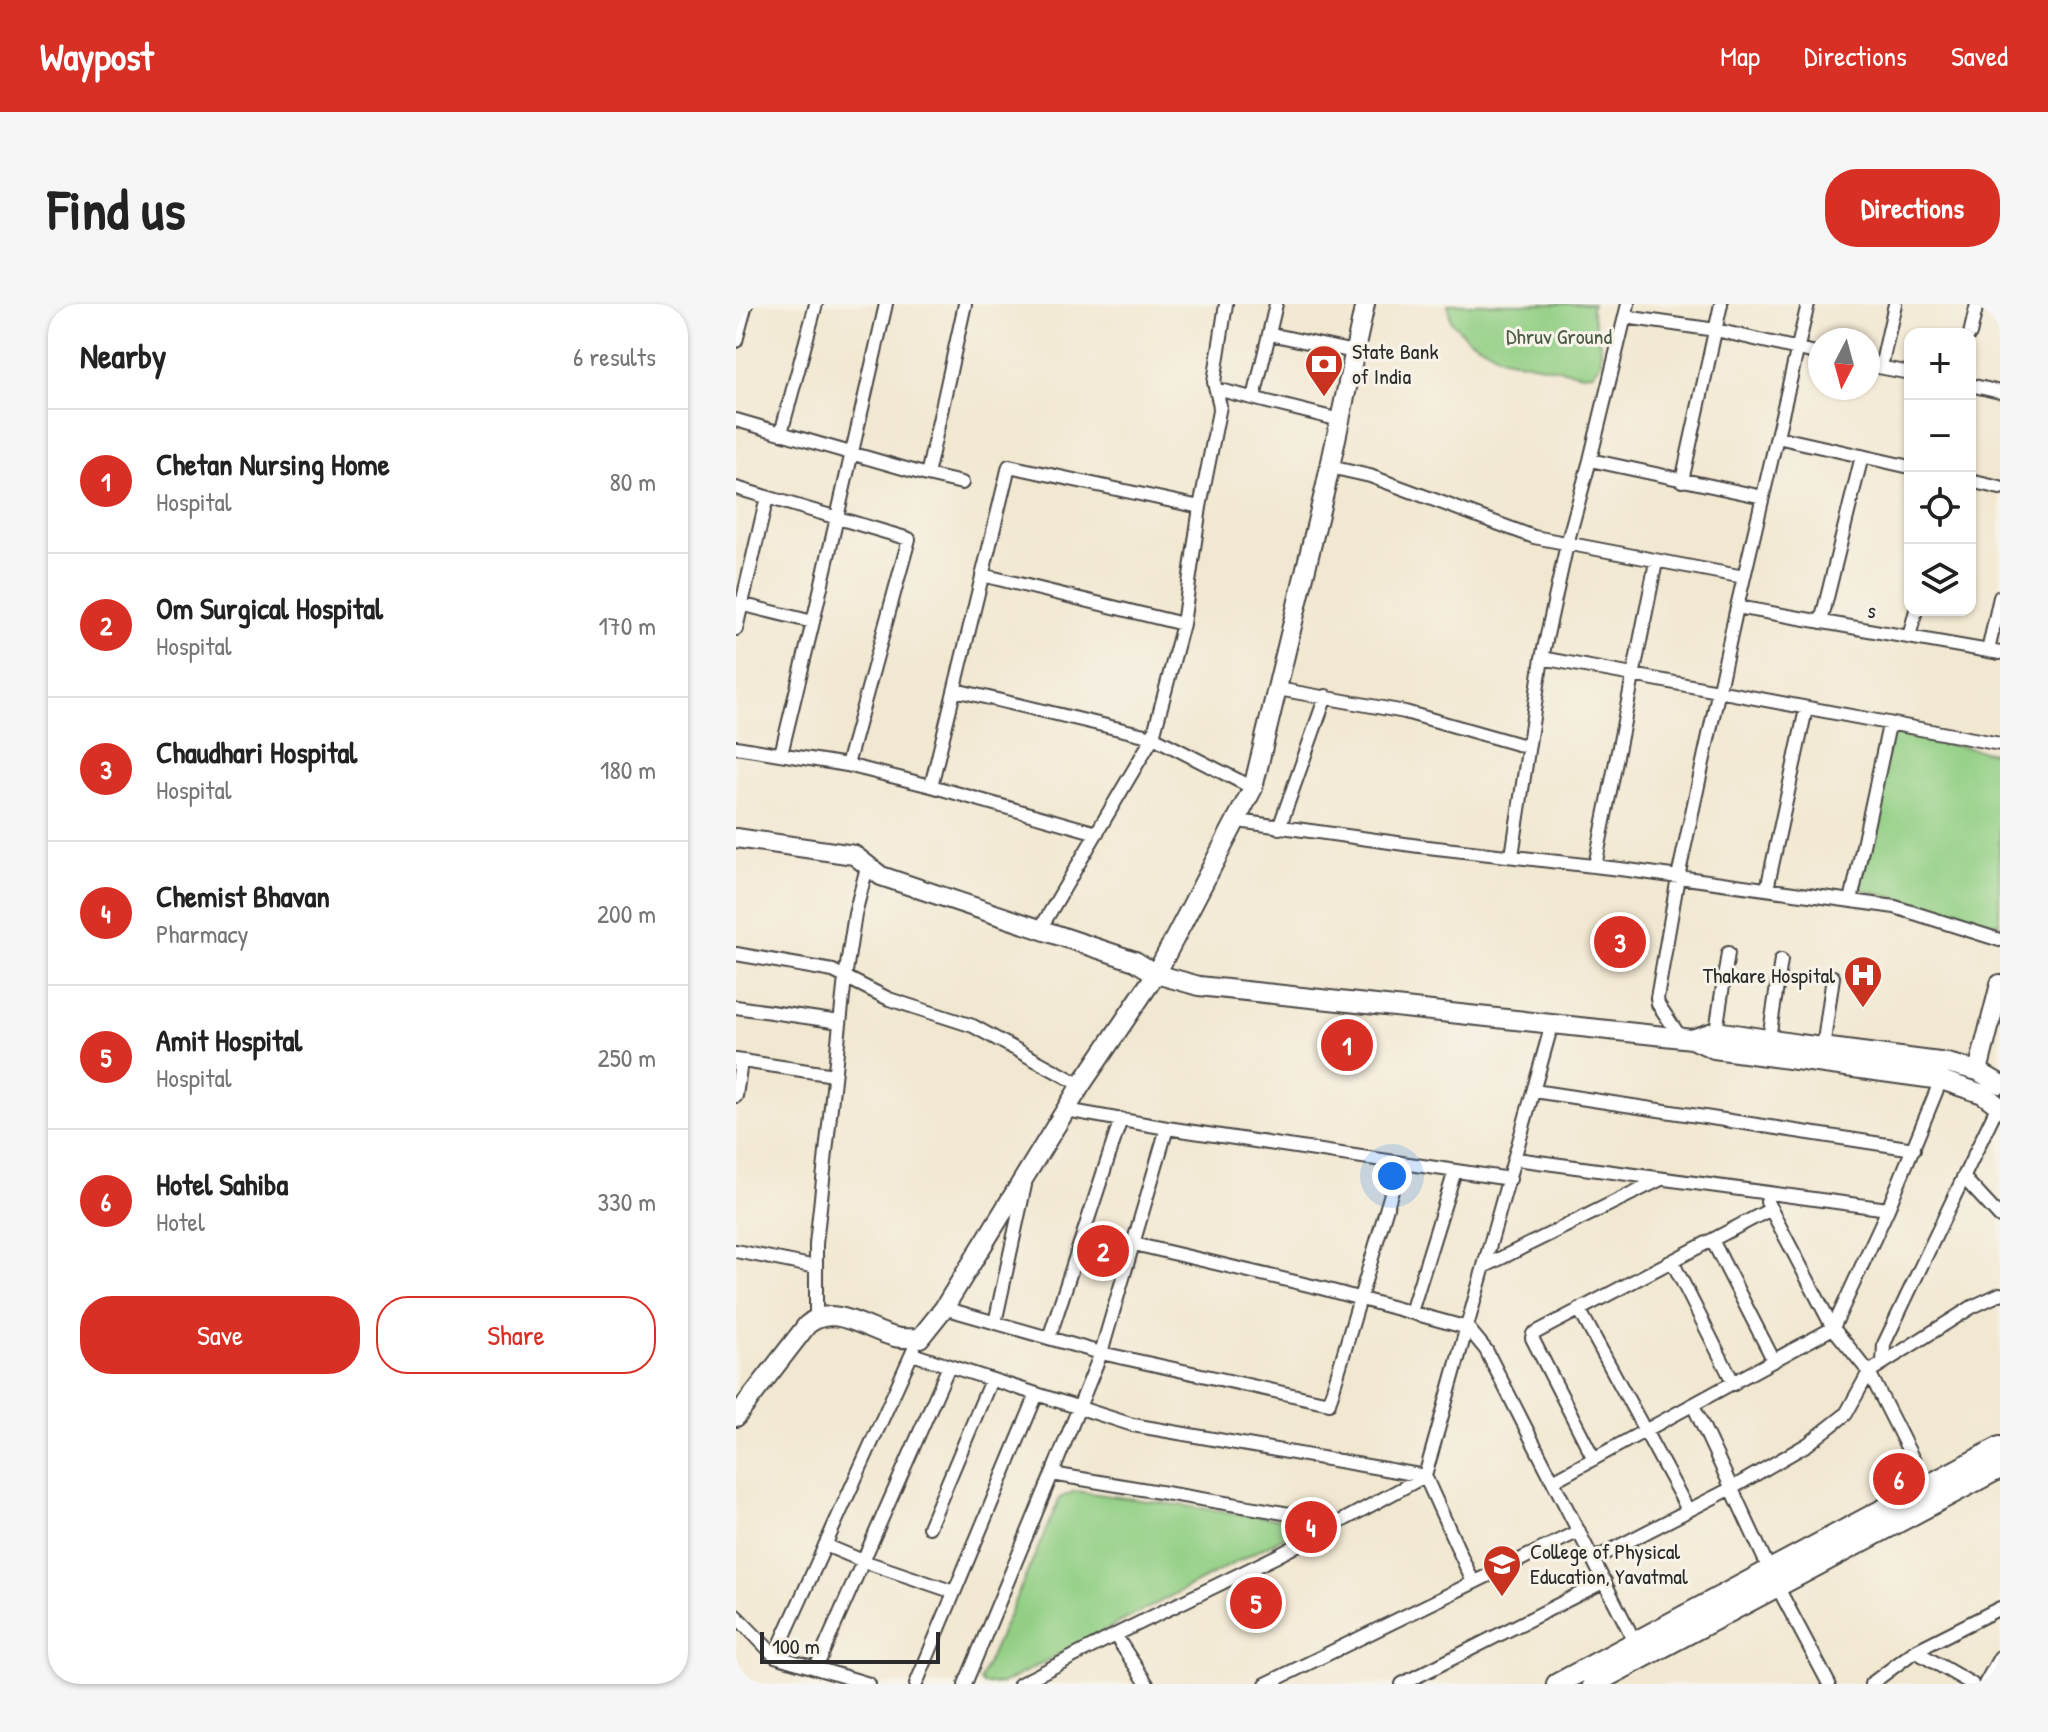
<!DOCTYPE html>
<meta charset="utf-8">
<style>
body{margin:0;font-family:"Patrick Hand",sans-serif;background:#f6f6f6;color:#222}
.controls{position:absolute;right:24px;top:24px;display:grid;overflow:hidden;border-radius:16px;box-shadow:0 2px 6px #0004}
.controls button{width:72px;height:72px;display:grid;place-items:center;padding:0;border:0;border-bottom:2px solid #e0e0e0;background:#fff;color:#222;font:40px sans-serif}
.compass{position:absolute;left:1072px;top:24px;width:72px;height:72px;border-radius:50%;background:#fff;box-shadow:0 2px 6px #0004;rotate:186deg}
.scale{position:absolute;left:24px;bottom:20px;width:180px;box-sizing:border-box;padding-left:8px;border:4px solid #2b2b2b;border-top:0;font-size:22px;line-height:28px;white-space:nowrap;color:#2b2b2b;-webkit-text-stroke:6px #f7f3e8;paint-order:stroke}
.you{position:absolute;left:656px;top:872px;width:28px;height:28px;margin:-20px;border:6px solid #fff;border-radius:50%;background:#1a73e8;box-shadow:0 0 0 12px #1a73e833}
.badge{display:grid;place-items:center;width:52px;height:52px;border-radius:50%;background:#d93025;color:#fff;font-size:26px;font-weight:700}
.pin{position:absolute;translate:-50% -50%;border:4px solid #fff;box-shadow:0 2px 8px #0006}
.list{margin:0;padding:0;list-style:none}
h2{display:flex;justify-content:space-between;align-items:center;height:104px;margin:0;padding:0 32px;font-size:34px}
h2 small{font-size:26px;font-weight:400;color:#767676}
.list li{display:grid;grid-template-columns:52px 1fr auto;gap:24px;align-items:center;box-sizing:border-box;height:144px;padding:0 32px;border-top:2px solid #e0e0e0}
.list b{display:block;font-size:30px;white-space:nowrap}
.list p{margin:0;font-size:26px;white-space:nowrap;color:#767676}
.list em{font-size:26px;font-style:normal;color:#767676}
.actions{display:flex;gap:16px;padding:24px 32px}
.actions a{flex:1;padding:18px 0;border:2px solid #d93025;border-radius:32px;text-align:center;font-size:28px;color:#d93025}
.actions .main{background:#d93025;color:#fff}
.icon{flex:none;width:44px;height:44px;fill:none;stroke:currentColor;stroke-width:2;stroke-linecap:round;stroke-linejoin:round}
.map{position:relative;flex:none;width:1264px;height:1380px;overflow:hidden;border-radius:32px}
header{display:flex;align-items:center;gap:48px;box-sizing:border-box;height:112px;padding:0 40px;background:#d93025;color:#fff}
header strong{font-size:38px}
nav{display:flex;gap:44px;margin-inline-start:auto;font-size:28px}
.intro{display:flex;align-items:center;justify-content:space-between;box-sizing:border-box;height:192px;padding:0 48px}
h1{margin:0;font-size:56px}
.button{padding:20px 36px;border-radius:32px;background:#d93025;color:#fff;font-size:28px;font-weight:700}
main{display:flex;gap:48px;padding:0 48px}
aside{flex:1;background:#fff;border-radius:32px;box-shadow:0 2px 6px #0004}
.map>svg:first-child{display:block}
.green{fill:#92cf84;stroke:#5e7d58;stroke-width:2}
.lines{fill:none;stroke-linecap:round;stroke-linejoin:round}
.street-casing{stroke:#494744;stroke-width:16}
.secondary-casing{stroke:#494744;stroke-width:22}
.primary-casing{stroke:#494744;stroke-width:24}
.street{stroke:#fff;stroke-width:12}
.secondary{stroke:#fff;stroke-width:18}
.primary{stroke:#fff;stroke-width:20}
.labels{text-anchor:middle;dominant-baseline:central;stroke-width:6;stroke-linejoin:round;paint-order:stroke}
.park-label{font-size:22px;fill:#4a5c46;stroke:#f7f3e8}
.poi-label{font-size:22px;fill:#2b2b2b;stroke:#f7f3e8;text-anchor:start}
.street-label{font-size:22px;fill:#2b2b2b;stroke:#f7f3e8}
</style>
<header>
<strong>Waypost</strong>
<nav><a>Map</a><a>Directions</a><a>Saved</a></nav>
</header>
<div class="intro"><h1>Find us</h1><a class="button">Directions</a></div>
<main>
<aside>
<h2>Nearby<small>6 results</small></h2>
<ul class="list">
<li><span class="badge">1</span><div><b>Chetan Nursing Home</b><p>Hospital</p></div><em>80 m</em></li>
<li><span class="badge">2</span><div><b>Om Surgical Hospital</b><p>Hospital</p></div><em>170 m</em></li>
<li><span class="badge">3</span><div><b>Chaudhari Hospital</b><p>Hospital</p></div><em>180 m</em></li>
<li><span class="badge">4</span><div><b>Chemist Bhavan</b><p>Pharmacy</p></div><em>200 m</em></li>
<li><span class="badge">5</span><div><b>Amit Hospital</b><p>Hospital</p></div><em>250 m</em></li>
<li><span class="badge">6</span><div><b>Hotel Sahiba</b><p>Hotel</p></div><em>330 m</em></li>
</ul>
<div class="actions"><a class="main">Save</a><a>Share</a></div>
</aside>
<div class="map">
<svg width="1264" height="1380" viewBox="0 0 1264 1380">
<rect width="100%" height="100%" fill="#f7f3e8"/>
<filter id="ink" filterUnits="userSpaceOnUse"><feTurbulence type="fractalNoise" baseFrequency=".0125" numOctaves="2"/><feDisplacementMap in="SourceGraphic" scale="16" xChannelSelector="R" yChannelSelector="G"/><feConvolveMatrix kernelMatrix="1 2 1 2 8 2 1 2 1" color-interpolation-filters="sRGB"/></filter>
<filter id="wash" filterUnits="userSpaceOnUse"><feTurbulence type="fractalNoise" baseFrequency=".006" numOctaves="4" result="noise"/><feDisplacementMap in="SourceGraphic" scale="32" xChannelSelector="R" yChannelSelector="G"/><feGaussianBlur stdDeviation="1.8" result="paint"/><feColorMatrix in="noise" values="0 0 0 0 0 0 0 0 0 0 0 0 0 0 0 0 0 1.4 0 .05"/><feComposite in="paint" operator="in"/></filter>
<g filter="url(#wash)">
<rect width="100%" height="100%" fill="#f2e8d1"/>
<path class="green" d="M712 0H857L855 4 865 44V58L857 69 847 70 767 54 730 33 715 17Z
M1155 429 1264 450 1263 620 1123 585Z
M339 1187 551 1216 556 1229 266 1380H247L244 1376 324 1194Z"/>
</g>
<g filter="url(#ink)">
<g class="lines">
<defs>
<path id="street" d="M889 13 980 26 1084 50
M534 30 618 48
M1234 30 1241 0
M0 37 10 0
M1132 61 1174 69
M1145 63 1159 0
M1234 81 1264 88
M480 85 604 116
M518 94 540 0
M0 116 191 171 229 0
M45 129 80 0
M1041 133 1174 163
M854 156 1027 193
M594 163 634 172 798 233 1008 273
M191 171 226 179
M946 177 985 0
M1234 177 1264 184
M0 184 173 235 111 461
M246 271 447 320
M0 299 77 318 45 450
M1001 303 1264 349
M77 318 150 0
M1085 318 1126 152
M0 325 31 193
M1173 333 1180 306
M1252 347 1264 293
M806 354 831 240 854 156 892 0
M542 385 669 408 792 443
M219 386 417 433 517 484
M0 443 111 461 195 482 361 529
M195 482 273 162 464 203
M502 517 683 542 892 566 1159 603 1264 636
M543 524 590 392
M776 552 806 354 1264 440
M859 562 920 258
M1031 585 1070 405
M1115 597 1153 421
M303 627 417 433 447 320 464 203 484 102 478 78 490 0
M0 650 97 667 153 695 237 722 345 781
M0 703 104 718
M980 727 992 649
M945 734 922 700 921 694 942 573 1001 303 1072 0
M1032 741 1045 656
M1087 744 1097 673
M0 756 98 771
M798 787 1178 845
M0 792 5 757
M330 806 431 824 774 875
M431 824 365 1049 316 1170 602 1218
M780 855 1152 905 1207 771
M1227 873 1264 913
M1031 898 1097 1024 1133 1068 1191 1183
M976 936 1038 1057
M398 940 585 984 732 1024 750 1046 901 1342
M0 947 80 963
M936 957 998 1080
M749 962 925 875
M208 1004 365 1049 593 1099 664 859
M843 1005 952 1206
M675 1008 719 867
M80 1013V940L109 674 119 610 131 563
M259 1019 289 881
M313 1034 385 815
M176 1050 397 1121 689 1172 737 1278
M1147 1059 1148 1040 1262 801
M957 1101 1041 1282 1093 1380
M858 1155 796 1034 797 1030 1035 905
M817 1177 1097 1024 1152 905
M193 1223 255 1076
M89 1241 127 1257 218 1288
M858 1255 996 1184 1072 1140 1110 1110 1133 1068 1236 1003 1264 990
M0 1312 39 1352 133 1380
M379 1331 411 1380
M1179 1347 1236 1380
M39 1352 178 1045
M80 1364 213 1062
M180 1380 301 1090
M229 1380 316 1170
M284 1380 379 1331 541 1252 689 1172 816 720
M530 1380 843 1227
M666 1380 869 1277
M1135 1380 1179 1347 1264 1304
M1249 1380 1264 1353"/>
<path id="secondary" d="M0 534 118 551 145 572 399 657 420 670 463 682 956 735 978 745 1205 776 1247 790 1264 803
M956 735 980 727 1063 740 1211 759 1242 767 1264 780
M1242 767 1264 680
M0 1113 71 1021C97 998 130 1026 159 1033 167 1035 176 1034 184 1034L208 1004 345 781 420 670 517 484 590 181 629 0"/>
<path id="primary" d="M821 1380 1264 1143
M857 1380 1264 1164"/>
</defs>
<use href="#street" class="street-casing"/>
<use href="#secondary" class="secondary-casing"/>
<use href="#primary" class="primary-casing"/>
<use href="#street" class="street"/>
<use href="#secondary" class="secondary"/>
<use href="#primary" class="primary"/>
</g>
</g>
<defs>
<symbol id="bank-pin" viewBox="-11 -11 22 30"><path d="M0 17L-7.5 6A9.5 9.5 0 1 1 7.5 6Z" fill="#c8321e" stroke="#f7f3e8"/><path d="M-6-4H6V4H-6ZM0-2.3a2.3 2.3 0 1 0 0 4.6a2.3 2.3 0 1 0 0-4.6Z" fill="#fff"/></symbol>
<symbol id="hospital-pin" viewBox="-11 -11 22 30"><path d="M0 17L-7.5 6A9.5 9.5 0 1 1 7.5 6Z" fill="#c8321e" stroke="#f7f3e8"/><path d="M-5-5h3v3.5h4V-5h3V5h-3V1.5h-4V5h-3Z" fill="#fff"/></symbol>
<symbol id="school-pin" viewBox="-11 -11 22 30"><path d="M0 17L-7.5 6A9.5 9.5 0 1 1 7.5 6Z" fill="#c8321e" stroke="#f7f3e8"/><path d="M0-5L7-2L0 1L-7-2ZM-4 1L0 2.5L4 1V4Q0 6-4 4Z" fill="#fff"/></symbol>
</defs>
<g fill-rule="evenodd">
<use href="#bank-pin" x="566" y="38" width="44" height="60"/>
<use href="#hospital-pin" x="1105" y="649" width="44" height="60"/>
<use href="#school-pin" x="744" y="1238" width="44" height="60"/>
</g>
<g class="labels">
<g class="park-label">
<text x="823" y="32">Dhruv Ground</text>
</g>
<g class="poi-label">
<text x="616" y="47">State Bank<tspan x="616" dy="25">of India</tspan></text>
<text x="1099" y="671" text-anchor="end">Thakare Hospital</text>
<text x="794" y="1247">College of Physical<tspan x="794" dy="25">Education, Yavatmal</tspan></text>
</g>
<g class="street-label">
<text transform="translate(1136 306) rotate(10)">s</text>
</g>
</g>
</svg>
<div class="controls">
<button>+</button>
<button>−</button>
<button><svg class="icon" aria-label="locate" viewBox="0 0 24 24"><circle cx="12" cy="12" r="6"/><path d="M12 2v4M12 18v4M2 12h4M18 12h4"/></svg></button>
<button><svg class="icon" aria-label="layers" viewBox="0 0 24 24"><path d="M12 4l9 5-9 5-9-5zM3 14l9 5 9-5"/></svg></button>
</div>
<svg class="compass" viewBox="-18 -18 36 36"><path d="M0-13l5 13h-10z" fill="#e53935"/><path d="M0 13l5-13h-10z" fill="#767676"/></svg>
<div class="scale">100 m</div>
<div class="you"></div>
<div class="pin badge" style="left:611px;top:741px">1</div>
<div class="pin badge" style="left:367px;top:947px">2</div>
<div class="pin badge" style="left:884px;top:638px">3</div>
<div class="pin badge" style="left:575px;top:1223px">4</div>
<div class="pin badge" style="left:520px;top:1299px">5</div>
<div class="pin badge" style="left:1163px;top:1175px">6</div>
</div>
</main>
